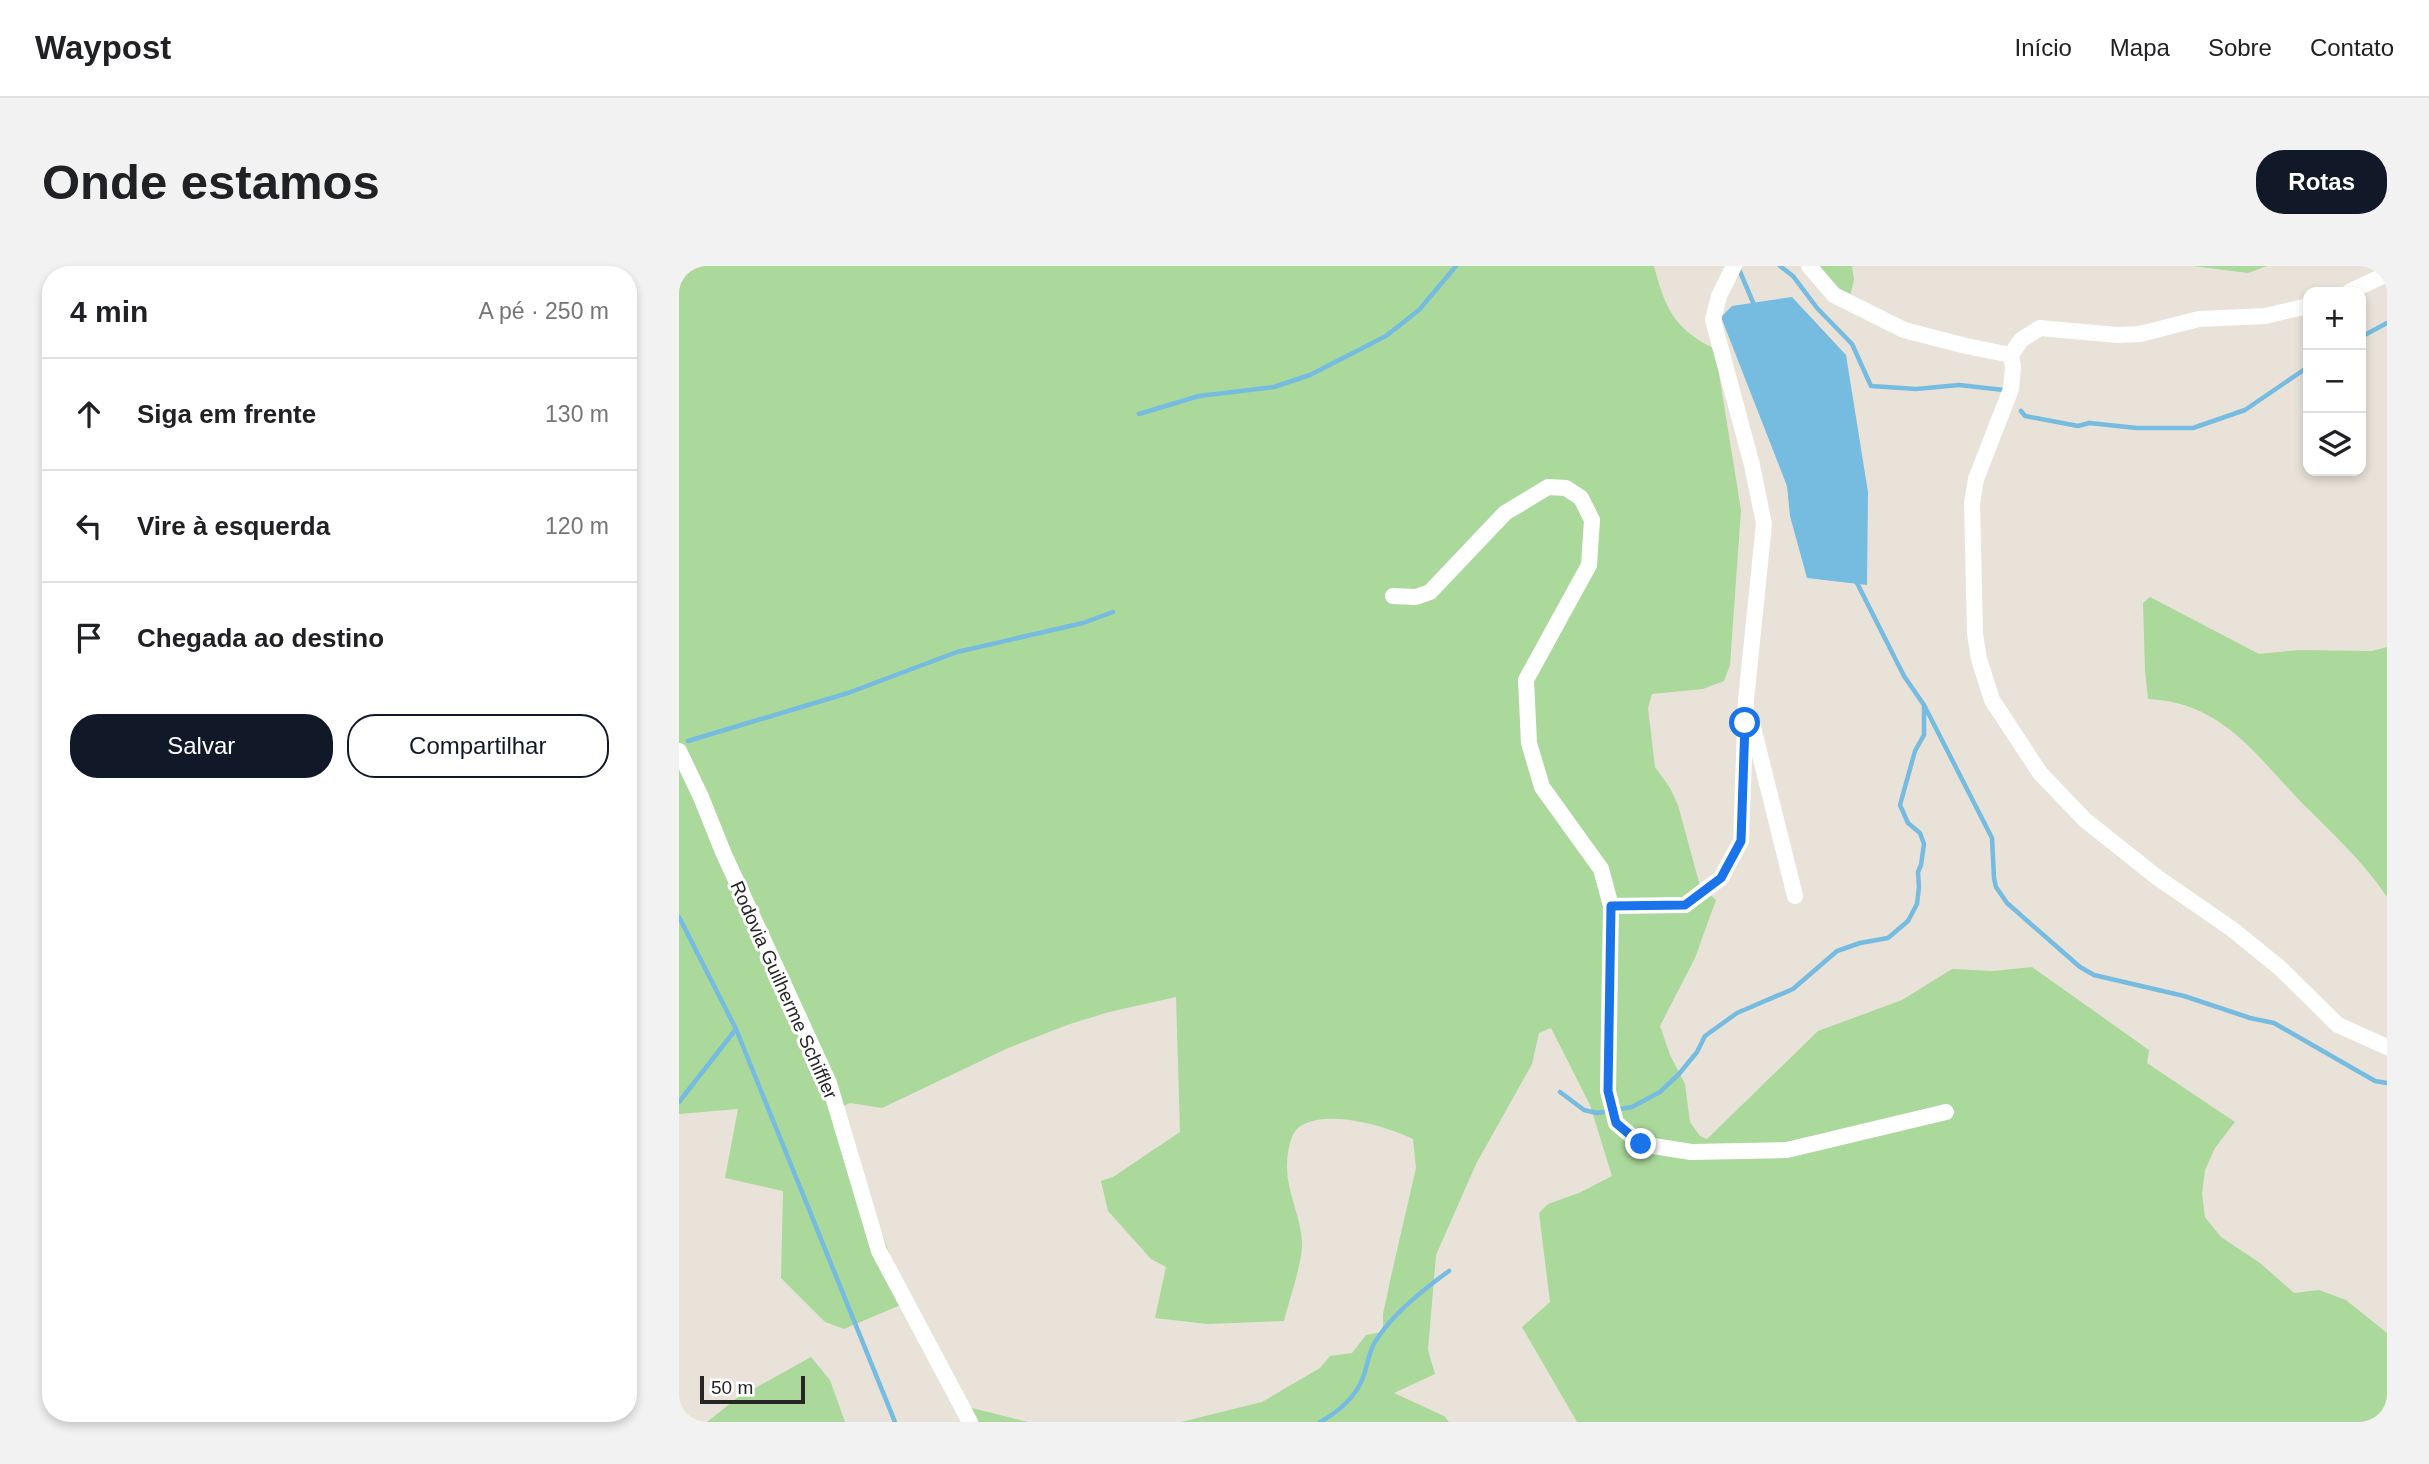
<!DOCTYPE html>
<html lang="pt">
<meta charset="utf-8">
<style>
body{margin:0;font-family:Arial,sans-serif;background:#f2f2f2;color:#202124}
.controls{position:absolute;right:21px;top:21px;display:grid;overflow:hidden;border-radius:14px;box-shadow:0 4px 10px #0003}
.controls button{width:63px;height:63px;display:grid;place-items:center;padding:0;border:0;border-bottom:2px solid #e0e0e0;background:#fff;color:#202124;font:35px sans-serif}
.scale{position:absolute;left:21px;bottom:18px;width:105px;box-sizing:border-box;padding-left:7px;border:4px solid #262626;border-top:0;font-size:19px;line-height:24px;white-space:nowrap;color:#262626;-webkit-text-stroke:5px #fff;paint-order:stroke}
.stop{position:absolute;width:21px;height:21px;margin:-16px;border:5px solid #1a73e8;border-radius:50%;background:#fff}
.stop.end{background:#1a73e8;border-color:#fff;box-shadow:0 2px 7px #0008}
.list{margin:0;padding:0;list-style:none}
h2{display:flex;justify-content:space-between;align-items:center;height:91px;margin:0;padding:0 28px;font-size:30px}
h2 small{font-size:23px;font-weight:400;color:#757577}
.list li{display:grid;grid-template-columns:46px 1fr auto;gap:21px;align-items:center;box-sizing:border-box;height:112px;padding:0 28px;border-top:2px solid #e0e0e0}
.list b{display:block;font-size:26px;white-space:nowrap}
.list em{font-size:23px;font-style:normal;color:#757577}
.actions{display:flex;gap:14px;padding:21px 28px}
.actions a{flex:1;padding:16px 0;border:2px solid #111827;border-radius:28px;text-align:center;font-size:24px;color:#111827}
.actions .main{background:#111827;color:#fff}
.icon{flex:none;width:38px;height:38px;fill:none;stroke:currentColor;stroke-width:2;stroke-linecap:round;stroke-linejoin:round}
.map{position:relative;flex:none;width:1708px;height:1156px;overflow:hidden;border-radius:28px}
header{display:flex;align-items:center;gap:42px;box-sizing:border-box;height:98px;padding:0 35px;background:#fff;border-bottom:2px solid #e0e0e0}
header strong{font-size:33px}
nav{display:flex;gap:38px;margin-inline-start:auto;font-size:24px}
.intro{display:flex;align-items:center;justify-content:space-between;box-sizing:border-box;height:168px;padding:0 42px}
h1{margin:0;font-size:49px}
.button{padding:18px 32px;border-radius:28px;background:#111827;color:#fff;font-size:24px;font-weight:700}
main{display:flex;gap:42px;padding:0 42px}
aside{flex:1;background:#fff;border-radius:28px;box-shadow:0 4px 10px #0003}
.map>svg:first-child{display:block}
.green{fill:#abd99b}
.water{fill:#76bbe0}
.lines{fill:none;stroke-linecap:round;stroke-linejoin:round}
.stream{stroke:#76bbe0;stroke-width:4.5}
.minor{stroke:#fff;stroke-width:16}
.route{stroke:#1a73e8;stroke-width:9}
.labels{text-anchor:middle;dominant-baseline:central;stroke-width:6;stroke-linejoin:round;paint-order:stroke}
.street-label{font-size:19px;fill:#262626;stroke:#fff}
</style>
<header>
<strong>Waypost</strong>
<nav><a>Início</a><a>Mapa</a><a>Sobre</a><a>Contato</a></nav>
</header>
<div class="intro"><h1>Onde estamos</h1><a class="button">Rotas</a></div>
<main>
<aside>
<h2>4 min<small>A pé · 250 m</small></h2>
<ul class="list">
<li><svg class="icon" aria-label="ahead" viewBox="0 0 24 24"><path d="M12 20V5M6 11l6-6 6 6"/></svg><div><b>Siga em frente</b></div><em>130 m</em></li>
<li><svg class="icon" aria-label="left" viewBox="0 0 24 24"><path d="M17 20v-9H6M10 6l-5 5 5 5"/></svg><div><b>Vire à esquerda</b></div><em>120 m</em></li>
<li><svg class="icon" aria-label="arrive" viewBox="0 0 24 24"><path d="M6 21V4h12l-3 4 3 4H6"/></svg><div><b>Chegada ao destino</b></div></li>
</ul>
<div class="actions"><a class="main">Salvar</a><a>Compartilhar</a></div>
</aside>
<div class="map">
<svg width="1708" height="1156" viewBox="0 0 1708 1156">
<rect width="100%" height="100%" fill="#e8e2d9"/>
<path class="green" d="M0 0H975C986 42 995 63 1036 83L1062 244 1051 399 1045 415 1024 423 973 428 969 442 976 501 991 522 999 539 1021 620 1037 634 1016 692 981 760 991 789 1006 818 1011 856 1021 870 1028 873 1139 765 1223 734 1273 703 1314 705 1353 701 1470 784 1468 797 1556 856 1536 882 1526 904 1523 928 1526 951 1542 971 1581 997 1615 1027 1640 1024 1667 1034 1708 1067V1156H898L843 1061 871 1036 860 947 869 938 900 927 933 910 911 839 872 762 860 767 853 798 797 898 757 989 749 1084 756 1108 715 1127 765 1150 770 1156H502L583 1136 641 1102 651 1090 673 1087 687 1069 704 1066V1048L713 1006 737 902 734 873C707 860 647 842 620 861 610 869 608 890 608 902 608 926 622 951 623 976 624 996 610 1034 605 1055L528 1058 476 1052 487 1001 472 993 429 945 422 915 434 911 501 866 497 731 430 746 388 759 327 783 203 842 171 837 162 841 188 925 212 992 231 1035 165 1063 146 1056 102 1012 104 925 46 912 59 843 0 848Z
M1136 0H1173L1175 13 1169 40Z
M1514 0H1588L1569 7Z
M1471 331 1580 388 1620 384 1693 385 1708 381V631C1685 596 1654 568 1625 539 1578 491 1544 436 1469 433L1466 405 1464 337Z
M132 1091 151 1114 166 1156H28L58 1132Z
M285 1140 349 1156H294Z"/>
<path class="water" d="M1113 31 1167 89 1189 226 1188 319 1128 312 1111 250 1108 220 1042 51 1053 40Z"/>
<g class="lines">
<path class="stream" d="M1101 0 1114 10 1138 42 1173 78 1192 120 1237 123 1280 119 1325 124
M1059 1 1076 41
M1682 71 1708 57
M1342 145 1346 150 1399 160 1410 157 1458 162H1514L1566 144 1629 101
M460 148 520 130 595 121 631 109 707 70 740 44 777 0
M1177 315 1225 410 1245 439 1313 572 1315 612 1317 621 1328 637 1401 701 1415 709 1505 730 1571 752 1595 757 1696 815 1708 817
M9 475 169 427 278 386 404 357 434 346
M0 651 57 763 216 1156
M881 826 905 844 918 847 953 841 981 826 1000 808 1018 786 1026 770 1058 747 1114 723 1158 685 1181 677 1209 672 1229 655 1238 638 1240 621 1239 606 1242 599 1245 578 1241 567 1229 557 1221 539 1236 485 1245 469V440
M0 836 57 763
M641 1156C659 1146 675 1133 683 1114 688 1102 689 1089 695 1078 710 1051 745 1023 770 1005"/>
<path class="minor" d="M1130 0 1155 29 1225 64 1287 80 1332 89
M1670 26 1708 8
M1629 40 1586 50 1520 53 1461 68 1438 69 1361 62 1342 74 1332 89 1334 101 1332 123 1297 213 1293 237 1296 368 1300 393 1313 434 1361 507 1406 554 1479 612 1553 663 1601 702 1659 759 1708 781
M714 330 737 331 751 326 826 247 869 221 887 222 902 232 913 254 910 299 847 414 850 477 863 521 922 603 932 640 929 825 937 857 962 878 1012 886 1108 884 1267 846
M1072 453 1116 630
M0 485 22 531 44 586 150 817 200 985 291 1156
M932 640 1006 639 1042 612 1062 575 1067 434 1085 258 1073 199 1034 54 1040 30 1055 0"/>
</g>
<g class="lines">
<path class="route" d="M962 878 937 857 929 825 932 640 1006 639 1042 612 1062 575 1066 457"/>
</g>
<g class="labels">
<g class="street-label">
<text transform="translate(105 724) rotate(66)">Rodovia Guilherme Schiffler</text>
</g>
</g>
</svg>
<div class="controls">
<button>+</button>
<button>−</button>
<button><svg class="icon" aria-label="layers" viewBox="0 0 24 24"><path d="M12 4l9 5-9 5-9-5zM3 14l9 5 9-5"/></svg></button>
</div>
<div class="scale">50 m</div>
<div class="stop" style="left:1066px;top:457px"></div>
<div class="stop end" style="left:962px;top:878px"></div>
</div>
</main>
